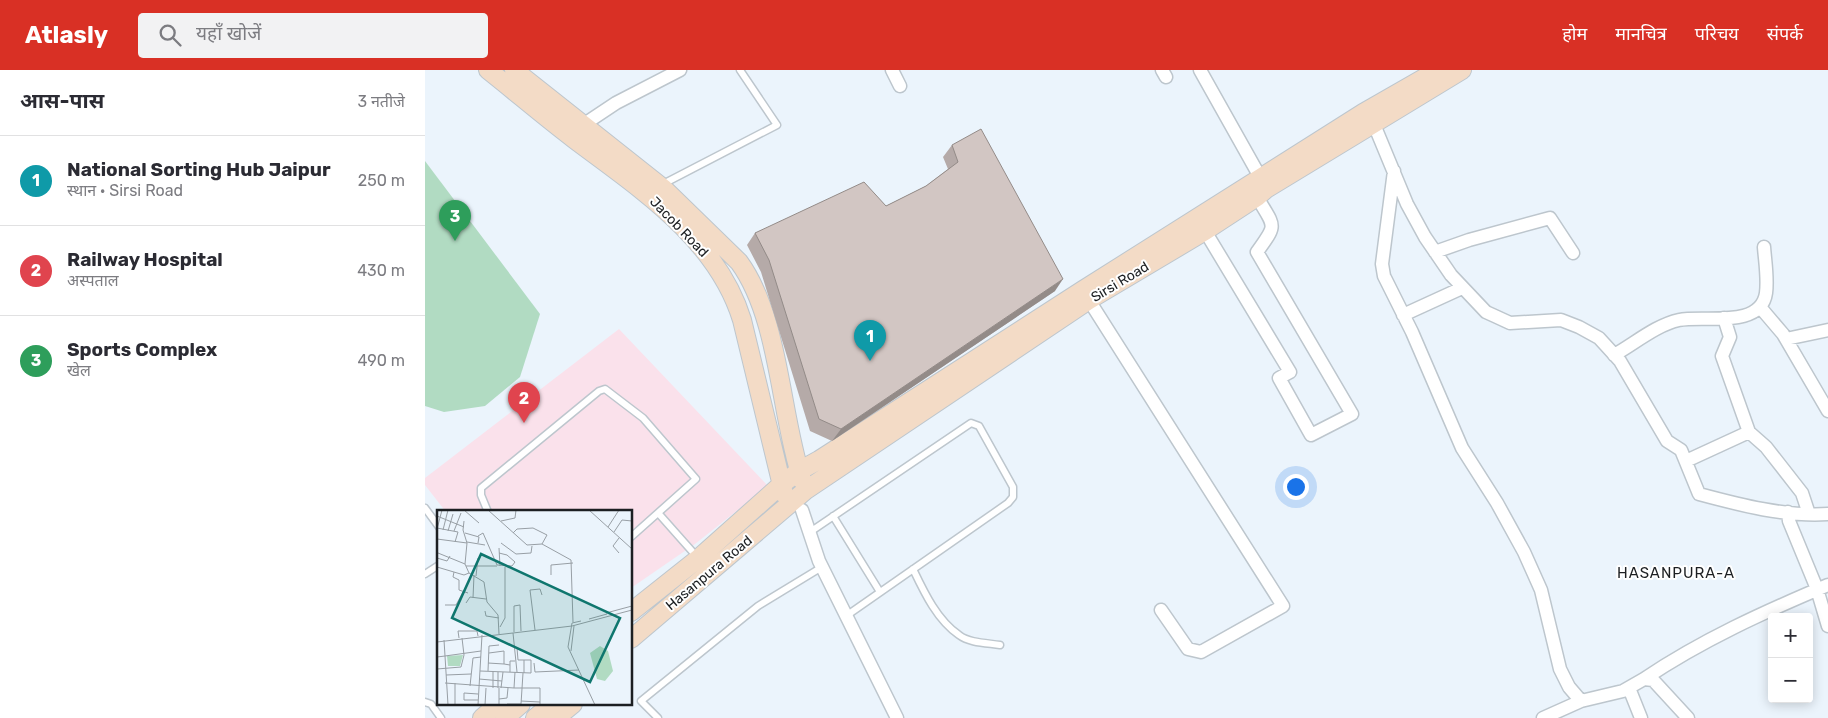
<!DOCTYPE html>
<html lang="hi">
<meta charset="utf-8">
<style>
body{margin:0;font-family:Rubik,"Noto Sans Devanagari",sans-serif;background:#f2f2f3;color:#2b2b33}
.controls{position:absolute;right:15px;bottom:15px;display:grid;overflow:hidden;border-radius:5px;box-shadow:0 2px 12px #0003}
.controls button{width:45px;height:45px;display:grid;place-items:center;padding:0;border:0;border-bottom:1px solid #e1e1e2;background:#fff;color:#2b2b33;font:25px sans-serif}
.you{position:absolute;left:870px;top:416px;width:18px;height:18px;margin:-12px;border:4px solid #fff;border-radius:50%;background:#1a73e8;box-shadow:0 0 0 8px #1a73e833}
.badge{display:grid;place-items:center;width:32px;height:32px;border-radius:50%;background:#d93025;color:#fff;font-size:16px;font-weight:700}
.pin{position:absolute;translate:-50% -41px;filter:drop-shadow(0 1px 2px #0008)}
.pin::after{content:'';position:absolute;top:26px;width:18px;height:15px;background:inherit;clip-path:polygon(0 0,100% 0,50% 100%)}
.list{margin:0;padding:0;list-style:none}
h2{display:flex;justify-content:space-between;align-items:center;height:65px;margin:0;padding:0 20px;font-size:21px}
h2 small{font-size:16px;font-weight:400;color:#7c7c81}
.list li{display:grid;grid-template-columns:32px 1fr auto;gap:15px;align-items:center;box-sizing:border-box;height:90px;padding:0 20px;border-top:1px solid #e1e1e2}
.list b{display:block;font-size:19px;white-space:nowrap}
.list p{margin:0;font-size:16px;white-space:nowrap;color:#7c7c81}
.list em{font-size:16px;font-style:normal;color:#7c7c81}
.icon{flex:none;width:28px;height:28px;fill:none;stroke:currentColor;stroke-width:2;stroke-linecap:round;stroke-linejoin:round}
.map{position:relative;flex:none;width:1403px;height:648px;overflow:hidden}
header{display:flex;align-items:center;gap:30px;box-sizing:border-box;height:70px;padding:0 25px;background:#d93025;color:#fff}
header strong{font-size:24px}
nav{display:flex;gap:28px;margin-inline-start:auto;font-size:18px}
.search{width:350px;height:45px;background:#f2f2f3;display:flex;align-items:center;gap:12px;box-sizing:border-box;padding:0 18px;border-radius:5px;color:#7c7c81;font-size:19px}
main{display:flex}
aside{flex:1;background:#fff}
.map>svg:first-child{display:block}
.medical{fill:#fae1eb}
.green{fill:#b1dbc2}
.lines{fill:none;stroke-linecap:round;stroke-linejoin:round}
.lane-casing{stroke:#bdc6cd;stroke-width:9}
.street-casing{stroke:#bdc6cd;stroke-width:15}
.secondary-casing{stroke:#bdc6cd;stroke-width:20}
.lane{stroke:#fff;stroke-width:6}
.street{stroke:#fff;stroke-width:12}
.secondary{stroke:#f3dbc6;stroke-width:18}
.wall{fill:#b5aaa8}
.shaded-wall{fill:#938b88}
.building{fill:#d2c6c3;stroke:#938b88}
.labels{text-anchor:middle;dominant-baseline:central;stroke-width:4;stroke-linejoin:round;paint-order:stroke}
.street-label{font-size:14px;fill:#1c1f22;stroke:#fff}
.neighbourhood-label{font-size:15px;letter-spacing:1px;fill:#1c1f22;stroke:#fff}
.inset-road{fill:none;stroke:#989fa5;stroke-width:1}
.view{fill:#0f766e;fill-opacity:0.15;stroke:#0f766e;stroke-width:2.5}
.inset-edge{fill:none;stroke:#1c1f22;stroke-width:2.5}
</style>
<header>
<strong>Atlasly</strong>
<div class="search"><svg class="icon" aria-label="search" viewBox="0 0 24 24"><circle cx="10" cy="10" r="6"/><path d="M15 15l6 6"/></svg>यहाँ खोजें</div>
<nav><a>होम</a><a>मानचित्र</a><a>परिचय</a><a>संपर्क</a></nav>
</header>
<main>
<aside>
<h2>आस-पास<small>3 नतीजे</small></h2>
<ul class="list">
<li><span class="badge" style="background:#0f9aa8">1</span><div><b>National Sorting Hub Jaipur</b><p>स्थान · Sirsi Road</p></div><em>250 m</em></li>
<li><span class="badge" style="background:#e0444e">2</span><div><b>Railway Hospital</b><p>अस्पताल</p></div><em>430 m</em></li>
<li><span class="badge" style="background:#2e9e5b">3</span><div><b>Sports Complex</b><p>खेल</p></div><em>490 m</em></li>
</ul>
</aside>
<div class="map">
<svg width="1403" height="648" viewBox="0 0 1403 648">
<rect width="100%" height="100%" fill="#ebf4fc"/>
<path class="medical" d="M194 259 343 416 270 474 206 518V442H21L0 415V408Z"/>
<path class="green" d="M0 91 115 244 95 307 60 336 19 342 0 336Z"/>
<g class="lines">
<defs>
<path id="lane" d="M238 117 240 113 352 55 315 0
M0 438 14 457
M63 442 56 425V418L174 321 180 319 218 348 271 409 206 467
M234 444 273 488
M408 446 455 522
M385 462 546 353 554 356 588 417V427L583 433 421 546
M488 499C499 522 512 550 534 565 544 573 562 573 575 575
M0 504 14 495
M0 632 6 634 16 648
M233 648 216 631 333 536 397 497"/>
<path id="street" d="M467 0 475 16
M737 0 741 7
M775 0 839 114
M948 52 982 134 1000 167 1026 205 1061 242 1072 247 1085 253 1136 250 1154 257 1174 268 1195 291 1242 371 1256 380 1274 424C1315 435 1361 447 1403 444
M152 59 191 33 255 0
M969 101 957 194 959 206 987 262 1037 378 1072 433 1099 482 1116 520 1135 599 1144 617 1156 631
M780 161 865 302 854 308 886 365 927 344 832 182C853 153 850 158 832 127
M1010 182 1044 170 1125 148 1148 183
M660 224 858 536 776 582 763 579 736 540
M1335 237 1358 264 1403 341
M978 245 1037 218
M1299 248 1305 267 1297 286 1324 362 1341 377 1377 423 1384 444
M1361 269 1403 260
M1189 285C1209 274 1231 255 1254 250 1279 245 1336 259 1341 223 1343 208 1340 191 1339 177
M1261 391 1324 362
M377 440 394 491 472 648
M1363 442 1364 451 1392 519 1403 556
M1219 609C1277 570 1339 542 1403 515
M1204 618 1216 648
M1118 648 1156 631 1198 621 1219 609 1228 610 1263 648"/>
<path id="secondary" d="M63 0C92 23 120 47 149 69 214 118 292 168 317 250L359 424
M89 0 238 118 314 192C355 248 355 345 377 410
M206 542 274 488 357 414 374 401 394 390 658 220 938 43 1013 0
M206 569 381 420 664 230 780 161 832 127 841 119 1037 0
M57 648 73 634
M80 648 96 634
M110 648 127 634
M131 648 148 634"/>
</defs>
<use href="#lane" class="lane-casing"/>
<use href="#street" class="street-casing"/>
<use href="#secondary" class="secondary-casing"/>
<use href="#lane" class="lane"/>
<use href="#street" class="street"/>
<use href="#secondary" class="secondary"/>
</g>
<path class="wall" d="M527 75 630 221 407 371 385 361 336 202 322 175 330 163 461 136 501 116 523 99 518 87Z"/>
<path class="shaded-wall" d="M638 209 630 221 407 371 416 359Z"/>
<path class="building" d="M556 59 638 209 416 359 394 349 344 190 330 163 439 112 461 136 501 116 533 92 527 75Z"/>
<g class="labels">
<g class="street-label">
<text transform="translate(254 157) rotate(46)">Jacob Road</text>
<text transform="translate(695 212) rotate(-31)">Sirsi Road</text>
<text transform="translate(284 503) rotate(-40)">Hasanpura Road</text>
</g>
<g class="neighbourhood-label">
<text x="1251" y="503">HASANPURA-A</text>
</g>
</g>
<g transform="translate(12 440)">
<rect width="195" height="195" fill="#ebf4fc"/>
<path d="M163 136 171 141 176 161 168 171 160 169 153 143ZM26 145 23 156H11L10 146Z" fill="#b1dbc2"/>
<path class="inset-road" d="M27 0 42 13M51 0 90 35 105 34 134 50 136 112M152 0 195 39M0 6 27 17M27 11 26 20 30 33 28 54 32 63 47 72 50 92 61 105 62 124M64 11 78 8 79 0M171 17 182 0M0 18 21 22 18 32M0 19 5 0M6 20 11 0M11 21 16 4M17 21 24 3M177 22 185 10 195 11M28 23 42 27 41 33M76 23 80 19 96 18 110 25 105 34M41 26 46 23 60 55 75 56 78 52 70 45 62 43M0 29 30 33M30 32 48 35M64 33 79 44 94 43 95 36M62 38 63 56M1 43 28 54M182 43 176 36 182 28M0 48 10 51 13 46M29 56H60M0 57 27 65 32 63M17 62 16 67 22 70V80L31 83M114 65V55L136 53M39 66 41 48M36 88 37 65M29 93 33 87 49 89M8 95H19L26 82M48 101 49 106 62 108M169 103 195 96M152 109 170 104M144 111 135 113 131 137 158 195M63 117 68 108V57M98 120 93 80 103 79 105 85M77 122V96L83 95 84 121M76 123 80 162M22 128 21 121H40L41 126M0 132 135 116 195 100M80 138 81 150H87M134 141 137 116M52 143 67 141V154L73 155M0 147 8 146 7 130M51 153 67 154M97 153 98 162 142 160M0 159 24 157 27 145 25 128M43 161 94 163V150H87V163M51 161 52 136 62 135M56 161V178M73 162V151H78M9 165 34 164M42 169 65 171M8 173 77 178 78 162M18 173V195M33 176 36 148 44 147M61 178V162M64 178 66 162M77 178H103V195M62 189 70 188 71 178M41 190H27V183L41 184M84 191 103 192M70 194H84L86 163M11 195 8 146 44 141M41 195 45 125M48 195 49 178M62 195V178"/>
<path class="view" d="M44 44 183 108 153 172 15 108Z"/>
<rect width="195" height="195" class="inset-edge"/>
</g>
</svg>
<div class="controls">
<button>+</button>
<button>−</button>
</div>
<div class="you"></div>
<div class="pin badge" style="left:445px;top:291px;background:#0f9aa8">1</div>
<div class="pin badge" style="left:99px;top:353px;background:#e0444e">2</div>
<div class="pin badge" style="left:30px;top:171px;background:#2e9e5b">3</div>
</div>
</main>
